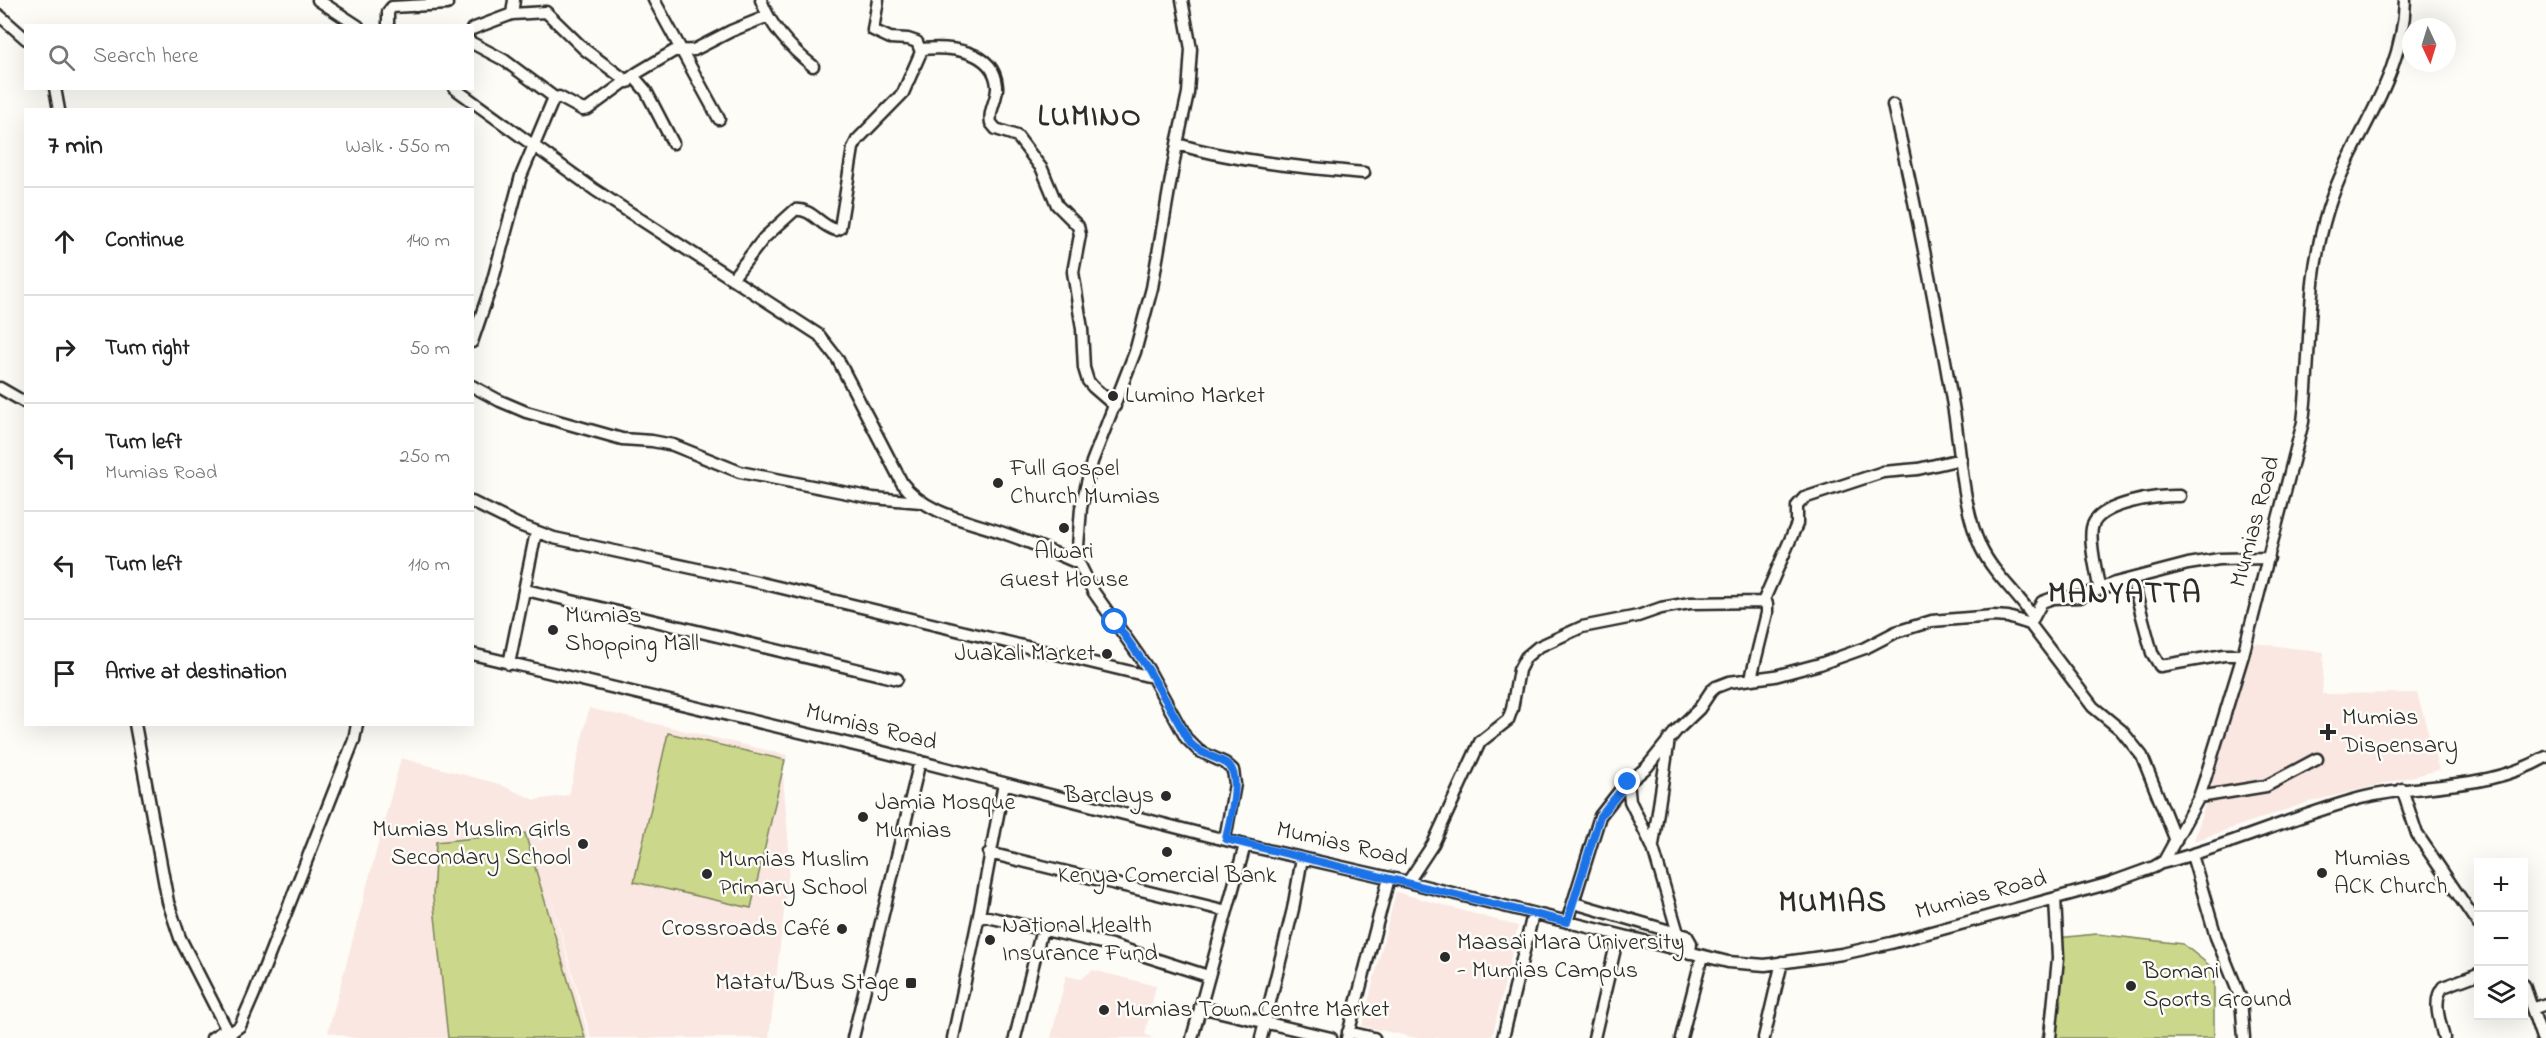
<!DOCTYPE html>
<meta charset="utf-8">
<style>
body{margin:0;font-family:"Indie Flower",sans-serif;background:#f6f6f6;color:#222}
.controls{position:absolute;right:18px;bottom:18px;display:grid;overflow:hidden;border-radius:0px;box-shadow:0 6px 24px #0002}
.controls button{width:54px;height:54px;display:grid;place-items:center;padding:0;border:0;border-bottom:2px solid #e0e0e0;background:#fff;color:#222;font:30px sans-serif}
.compass{position:absolute;left:2402px;top:18px;width:54px;height:54px;border-radius:50%;background:#fff;box-shadow:0 6px 24px #0002;rotate:176deg}
.stop{position:absolute;width:18px;height:18px;margin:-14px;border:4px solid #1a73e8;border-radius:50%;background:#fff}
.stop.end{background:#1a73e8;border-color:#fff;box-shadow:0 2px 6px #0008}
.list{margin:0;padding:0;list-style:none}
h2{display:flex;justify-content:space-between;align-items:center;height:78px;margin:0;padding:0 24px;font-size:26px}
h2 small{font-size:20px;font-weight:400;color:#767676}
.list li{display:grid;grid-template-columns:39px 1fr auto;gap:18px;align-items:center;box-sizing:border-box;height:108px;padding:0 24px;border-top:2px solid #e0e0e0}
.list b{display:block;font-size:22px;white-space:nowrap}
.list p{margin:0;font-size:20px;white-space:nowrap;color:#767676}
.list em{font-size:20px;font-style:normal;color:#767676}
.icon{flex:none;width:33px;height:33px;fill:none;stroke:currentColor;stroke-width:2;stroke-linecap:round;stroke-linejoin:round}
.map{position:relative;flex:none;width:2546px;height:1038px;overflow:hidden}
.search{position:absolute;background:#fff;box-shadow:0 6px 24px #0002;left:24px;top:24px;width:450px;height:66px;display:flex;align-items:center;gap:15px;box-sizing:border-box;padding:0 21px;border-radius:0px;color:#767676;font-size:22px}
.panel{position:absolute;background:#fff;box-shadow:0 6px 24px #0002;left:24px;top:108px;width:450px;height:618px;border-radius:0px}
.map>svg:first-child{display:block}
.built{fill:#fae7e1}
.green{fill:#cbd88b;stroke:#7b825b;stroke-width:1.5}
.lines{fill:none;stroke-linecap:round;stroke-linejoin:round}
.minor-casing{stroke:#2b2b2b;stroke-width:15}
.minor{stroke:#fdfcf7;stroke-width:10}
.route{stroke:#1a73e8;stroke-width:8}
.poi-dot{fill:#2b2b2b;stroke:#fdfcf7;stroke-width:2}
.labels{text-anchor:middle;dominant-baseline:central;stroke-width:5;stroke-linejoin:round;paint-order:stroke}
.poi-label{font-size:24px;fill:#2b2b2b;stroke:#fdfcf7;text-anchor:start}
.street-label{font-size:24px;fill:#2b2b2b;stroke:#fdfcf7}
.district-label{font-size:30px;font-weight:bold;letter-spacing:1.5px;fill:#2b2b2b;stroke:#fdfcf7}
</style>
<div class="map">
<svg width="2546" height="1038" viewBox="0 0 2546 1038">
<rect width="100%" height="100%" fill="#fdfcf7"/>
<filter id="ink" filterUnits="userSpaceOnUse"><feTurbulence type="fractalNoise" baseFrequency=".0167" numOctaves="2"/><feDisplacementMap in="SourceGraphic" scale="12" xChannelSelector="R" yChannelSelector="G"/><feConvolveMatrix kernelMatrix="1 2 1 2 8 2 1 2 1" color-interpolation-filters="sRGB"/></filter>
<g filter="url(#ink)">
<path class="built" d="M2254 643 2324 652 2322 694 2417 693 2439 770 2309 802 2194 841Z
M589 708 787 755 783 775 790 862 769 1038H591L544 873 589 1038H353L328 1032 401 758 499 784 535 800 569 795Z
M1396 892 1518 926 1492 1038H1416L1362 1026Z
M1093 970 1156 986 1145 1034 1153 1038H1051L1066 976 1081 979Z"/>
<path class="green" d="M668 733 785 760 751 908 634 882Z
M525 833 585 1038H448L433 897 436 842Z
M2097 934 2183 944 2214 969V1038H2042L2057 938Z"/>
<g class="lines">
<defs>
<path id="minor" d="M318 0 358 26
M654 0 719 119
M761 0C771 27 790 48 813 66
M1182 0 1191 49 1188 93 1177 144 1152 288 1135 352 1092 462 1081 508 1077 559 1093 591 1148 669 1186 738 1199 751 1225 763 1233 770 1235 784 1225 839
M512 14 514 0
M0 16 26 39
M388 26V12L392 7 447 4
M472 29 512 14 546 12 584 49 628 82
M472 43 504 60 555 98
M921 49C950 46 994 50 997 86 998 99 988 110 991 123L996 129 1017 136 1042 169 1057 205 1078 226 1080 235 1073 272 1082 329 1084 368 1088 381 1093 387 1115 406
M634 77 646 91 673 143
M55 88 59 110
M454 88 595 190 819 335 837 358 902 483C927 516 972 521 1009 535 1032 543 1055 553 1078 563
M1893 105C1915 203 1935 301 1952 400 1961 446 1961 505 1981 548 1993 573 2017 593 2033 617
M1177 144C1238 162 1300 167 1364 173
M732 279 764 238 795 210C812 208 820 226 836 230L840 228 853 148 857 140 903 93 921 52 917 42 908 39 890 38 873 30 878 0
M472 342 492 283 521 176 553 100 559 97 583 110 588 109 637 73 674 51 694 50 731 31 768 16
M472 386 500 401 526 412 622 439 652 441 673 445 740 472 873 498 921 502
M0 388 26 403
M472 502 519 525 554 538 757 582 1152 677
M2132 579 2152 653 2160 666 2224 655H2243
M2099 588C2097 572 2089 544 2092 528 2097 503 2159 495 2180 496
M526 590 897 679
M1763 602 1797 524V506L1804 498 1883 472 1918 469 1961 459
M472 654 871 749 1245 845 1408 882 1728 962 1765 965 1842 954 1891 943 2107 884 2154 867 2164 861 2199 797 2205 779 2243 655 2303 422C2312 347 2305 283 2328 209 2352 134 2403 83 2405 0
M509 664 536 532
M135 724 168 902 180 938 231 1038
M1628 782 1630 801 1653 848 1678 933
M2402 789 2417 834 2478 924
M2199 797 2266 786 2317 759
M2176 841 2142 756 2121 730 2093 707 2030 624 2042 602 2053 598 2080 597 2115 583 2188 564 2219 559 2269 558
M1653 845 1669 739
M989 853 1227 911
M2192 855 2216 937 2241 999 2244 1038
M2162 863C2230 846 2293 816 2361 798 2425 782 2487 791 2546 757
M1408 882 1433 844 1480 742 1508 720 1512 709 1519 670 1526 657 1538 647 1582 627 1638 616 1661 608 1690 603 1763 602 1767 604V613L1751 678
M1574 903 1687 936 1691 943 1690 953
M979 915 1111 945 1208 976
M1567 922 1600 816 1622 788 1647 767 1676 731 1699 709 1711 691 1716 687 1729 682 1775 676 1820 664 1865 648 1896 632 1932 621 1993 616 2008 617 2030 624
M2524 985 2542 1038
M1200 1007 1331 1038
M2532 1009 2546 1004
M1348 1032 1374 1038
M229 1034 240 1026 254 994 354 740 357 724
M212 1038 226 1029
M853 1038 920 761
M953 1038 979 915 1004 783
M1015 1038 1042 929
M1192 1038 1245 845
M1261 1038 1293 909 1302 858
M1347 1038 1389 878
M1503 1038 1533 914
M1594 1038 1618 936
M1681 1038 1702 956
M1764 1038 1782 962
M2050 1038 2058 958 2055 898
M2444 1038C2440 1023 2432 1000 2443 987L2478 974"/>
</defs>
<use href="#minor" class="minor-casing"/>
<use href="#minor" class="minor"/>
</g>
</g>
<g class="lines" filter="url(#ink)">
<path class="route" d="M1115 622 1148 669 1190 743C1200 754 1213 756 1226 763 1244 773 1229 822 1226 839L1567 922 1600 816 1628 782"/>
</g>
<g class="poi-dot">
<circle cx="1113" cy="396" r="6"/>
<circle cx="998" cy="483" r="6"/>
<circle cx="1064" cy="528" r="6"/>
<circle cx="553" cy="630" r="6"/>
<circle cx="1107" cy="654" r="6"/>
<path d="M2325 723h6v6h6v6h-6v6h-6v-6h-6v-6h6z"/>
<circle cx="1166" cy="796" r="6"/>
<circle cx="863" cy="817" r="6"/>
<circle cx="583" cy="844" r="6"/>
<circle cx="1167" cy="852" r="6"/>
<circle cx="2322" cy="873" r="6"/>
<circle cx="707" cy="874" r="6"/>
<circle cx="842" cy="929" r="6"/>
<circle cx="990" cy="940" r="6"/>
<circle cx="1445" cy="957" r="6"/>
<rect x="905" y="977" width="12" height="12" rx="3"/>
<circle cx="2131" cy="986" r="6"/>
<circle cx="1104" cy="1010" r="6"/>
</g>
<g class="labels">
<g class="poi-label">
<text x="1125" y="396">Lumino Market</text>
<text x="1010" y="469">Full Gospel<tspan x="1010" dy="28">Church Mumias</tspan></text>
<text x="1064" y="552" text-anchor="middle">Alwari<tspan x="1064" dy="28">Guest House</tspan></text>
<text x="565" y="616">Mumias<tspan x="565" dy="28">Shopping Mall</tspan></text>
<text x="1095" y="654" text-anchor="end">Juakali Market</text>
<text x="2342" y="718">Mumias<tspan x="2342" dy="28">Dispensary</tspan></text>
<text x="1154" y="796" text-anchor="end">Barclays</text>
<text x="875" y="803">Jamia Mosque<tspan x="875" dy="28">Mumias</tspan></text>
<text x="571" y="830" text-anchor="end">Mumias Muslim Girls<tspan x="571" dy="28">Secondary School</tspan></text>
<text x="2334" y="859">Mumias<tspan x="2334" dy="28">ACK Church</tspan></text>
<text x="719" y="860">Mumias Muslim<tspan x="719" dy="28">Primary School</tspan></text>
<text x="1167" y="876" text-anchor="middle">Kenya Comercial Bank</text>
<text x="1002" y="926">National Health<tspan x="1002" dy="28">Insurance Fund</tspan></text>
<text x="830" y="929" text-anchor="end">Crossroads Café</text>
<text x="1457" y="943">Maasai Mara University<tspan x="1457" dy="28">- Mumias Campus</tspan></text>
<text x="2143" y="972">Bomani<tspan x="2143" dy="28">Sports Ground</tspan></text>
<text x="899" y="983" text-anchor="end">Matatu/Bus Stage</text>
<text x="1116" y="1010">Mumias Town Centre Market</text>
</g>
<g class="street-label">
<text transform="translate(2256 522) rotate(-75)">Mumias Road</text>
<text transform="translate(871 728) rotate(14)">Mumias Road</text>
<text transform="translate(1342 845) rotate(13)">Mumias Road</text>
<text transform="translate(1981 896) rotate(-15)">Mumias Road</text>
</g>
<g class="district-label">
<text x="1090" y="118">LUMINO</text>
<text x="2125" y="595">MANYATTA</text>
<text x="1833" y="904">MUMIAS</text>
</g>
</g>
</svg>
<div class="controls">
<button>+</button>
<button>−</button>
<button><svg class="icon" aria-label="layers" viewBox="0 0 24 24"><path d="M12 4l9 5-9 5-9-5zM3 14l9 5 9-5"/></svg></button>
</div>
<svg class="compass" viewBox="-18 -18 36 36"><path d="M0-13l5 13h-10z" fill="#e53935"/><path d="M0 13l5-13h-10z" fill="#767676"/></svg>
<div class="stop" style="left:1115px;top:622px"></div>
<div class="stop end" style="left:1628px;top:782px"></div>
<div class="search"><svg class="icon" aria-label="search" viewBox="0 0 24 24"><circle cx="10" cy="10" r="6"/><path d="M15 15l6 6"/></svg>Search here</div>
<section class="panel">
<h2>7 min<small>Walk · 550 m</small></h2>
<ul class="list">
<li><svg class="icon" aria-label="ahead" viewBox="0 0 24 24"><path d="M12 20V5M6 11l6-6 6 6"/></svg><div><b>Continue</b></div><em>140 m</em></li>
<li><svg class="icon" aria-label="right" viewBox="0 0 24 24"><path d="M7 20v-9h11M14 6l5 5-5 5"/></svg><div><b>Turn right</b></div><em>50 m</em></li>
<li><svg class="icon" aria-label="left" viewBox="0 0 24 24"><path d="M17 20v-9H6M10 6l-5 5 5 5"/></svg><div><b>Turn left</b><p>Mumias Road</p></div><em>250 m</em></li>
<li><svg class="icon" aria-label="left" viewBox="0 0 24 24"><path d="M17 20v-9H6M10 6l-5 5 5 5"/></svg><div><b>Turn left</b></div><em>110 m</em></li>
<li><svg class="icon" aria-label="arrive" viewBox="0 0 24 24"><path d="M6 21V4h12l-3 4 3 4H6"/></svg><div><b>Arrive at destination</b></div></li>
</ul>
</section>
</div>
